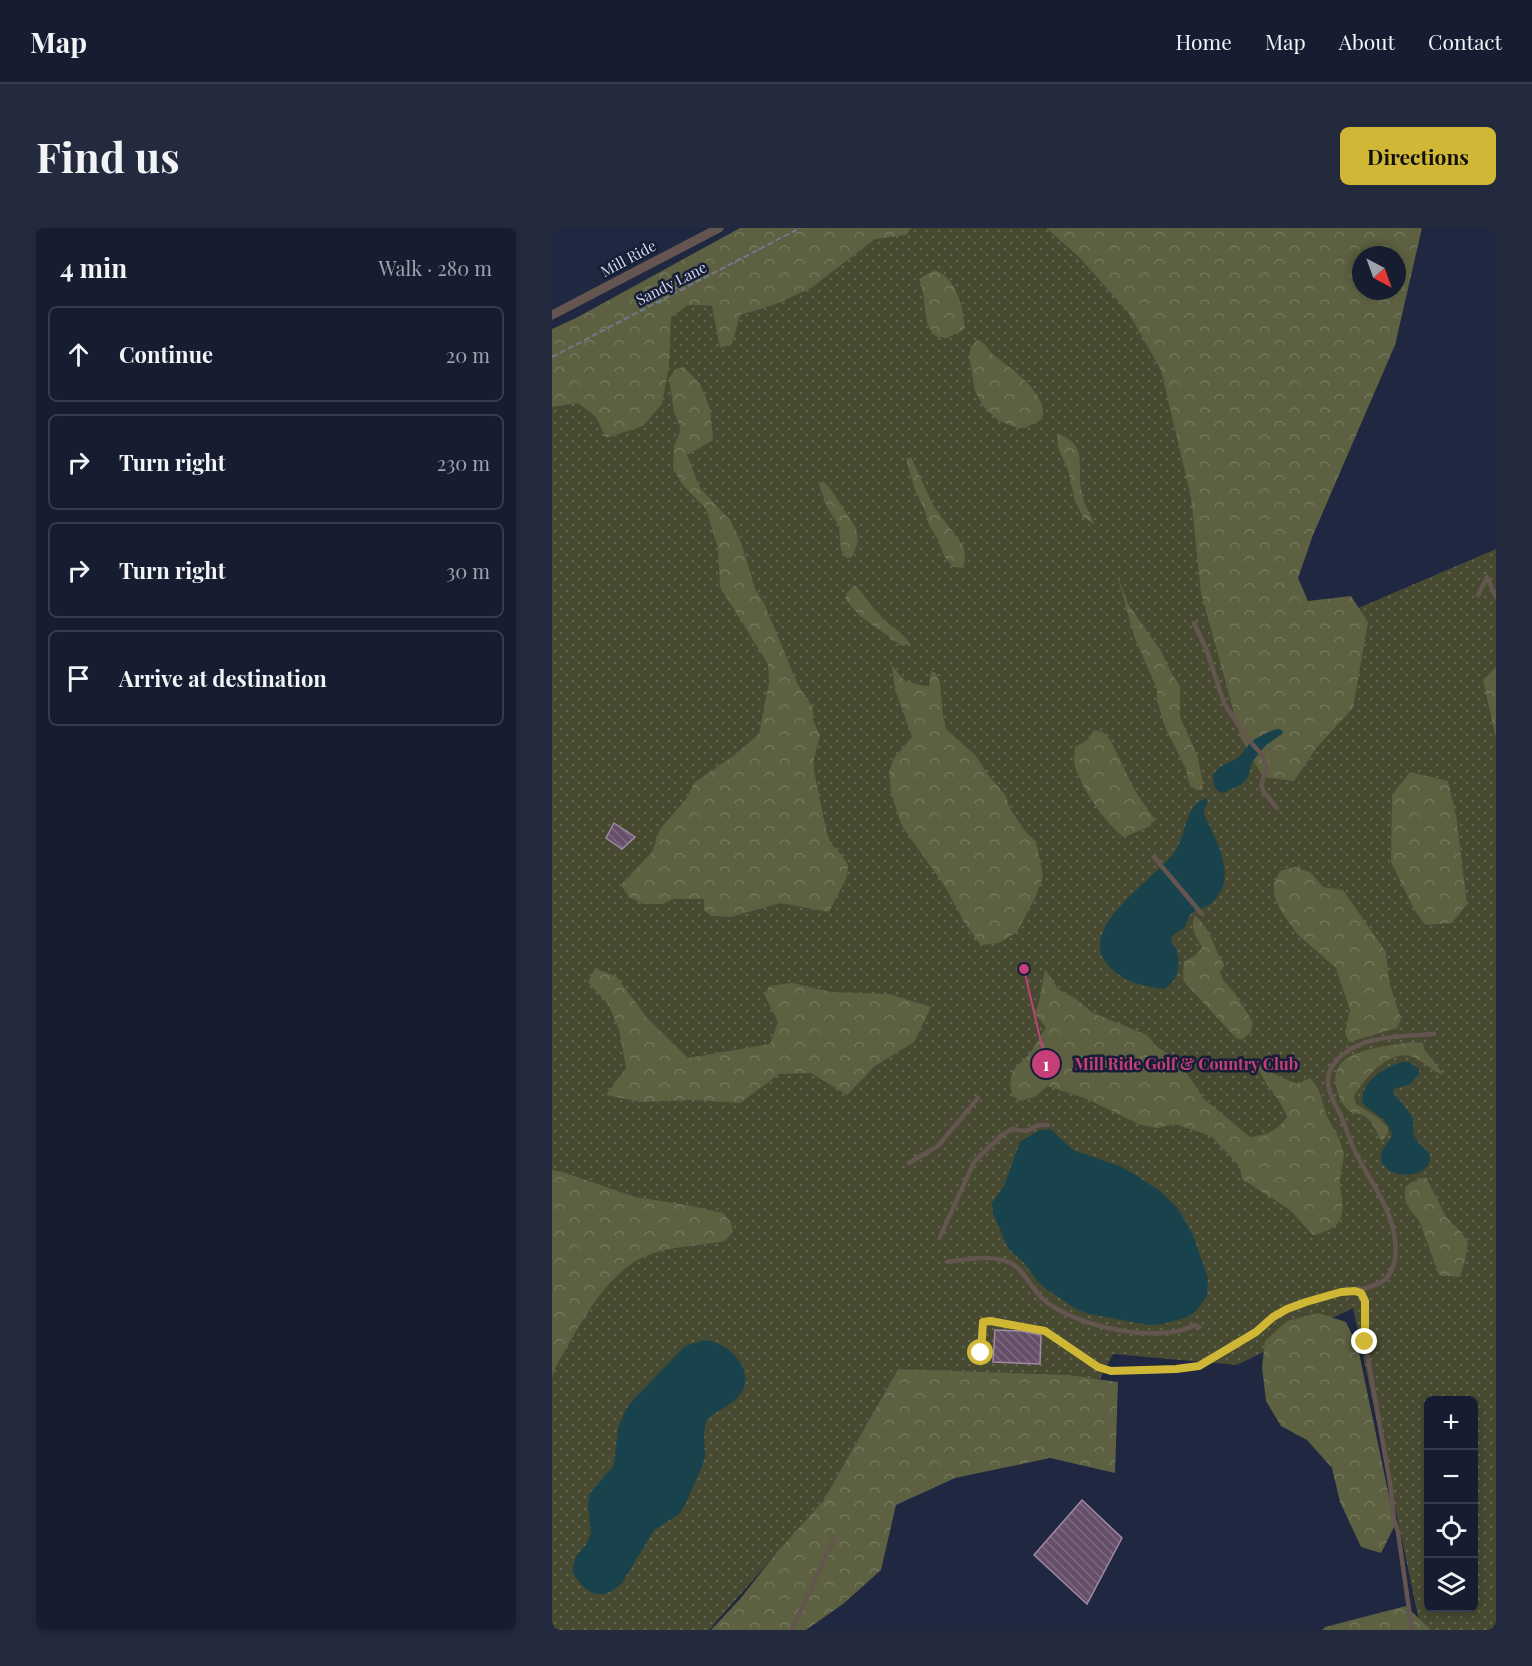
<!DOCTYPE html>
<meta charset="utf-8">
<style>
body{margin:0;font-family:"Playfair Display",serif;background:#242a3d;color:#f1f3f6}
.controls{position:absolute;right:18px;bottom:18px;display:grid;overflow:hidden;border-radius:9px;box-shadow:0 3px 9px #0003}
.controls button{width:54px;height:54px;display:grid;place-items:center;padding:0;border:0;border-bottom:2px solid #363b4d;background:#171d31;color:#f1f3f6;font:30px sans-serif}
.compass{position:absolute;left:800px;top:18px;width:54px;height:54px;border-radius:50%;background:#171d31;box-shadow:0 3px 9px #0003;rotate:139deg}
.stop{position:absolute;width:18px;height:18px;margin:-14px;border:4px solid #d0b736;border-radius:50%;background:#fff}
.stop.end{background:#d0b736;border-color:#fff;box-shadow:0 2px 6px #0008}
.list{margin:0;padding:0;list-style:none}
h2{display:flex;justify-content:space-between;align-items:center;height:78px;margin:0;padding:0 24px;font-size:26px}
h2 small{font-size:20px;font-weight:400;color:#9ea2ab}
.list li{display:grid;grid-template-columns:39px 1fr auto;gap:18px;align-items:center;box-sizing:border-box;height:96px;margin:0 12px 12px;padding:0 12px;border:2px solid #363b4d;border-radius:9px}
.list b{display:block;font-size:22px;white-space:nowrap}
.list em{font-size:20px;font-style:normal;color:#9ea2ab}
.icon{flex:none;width:33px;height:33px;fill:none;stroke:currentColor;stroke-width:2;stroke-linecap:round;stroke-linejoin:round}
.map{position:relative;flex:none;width:944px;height:1402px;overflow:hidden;border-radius:9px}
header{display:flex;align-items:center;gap:36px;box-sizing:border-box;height:84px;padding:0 30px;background:#171d31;border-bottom:2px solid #363b4d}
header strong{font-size:28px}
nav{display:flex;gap:33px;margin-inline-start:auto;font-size:21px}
.intro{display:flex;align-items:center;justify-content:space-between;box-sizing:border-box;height:144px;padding:0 36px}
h1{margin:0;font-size:42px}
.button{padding:15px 27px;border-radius:9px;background:#d0b736;color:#111;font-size:21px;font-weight:700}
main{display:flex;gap:36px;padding:0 36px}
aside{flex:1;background:#171d31;border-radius:9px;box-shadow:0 3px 9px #0003}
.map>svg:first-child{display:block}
.green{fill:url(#green-dots);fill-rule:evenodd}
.forest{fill:url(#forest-crowns);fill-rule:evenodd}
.water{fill:#19434c}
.building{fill:url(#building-back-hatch);stroke:#a289a5;stroke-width:1.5}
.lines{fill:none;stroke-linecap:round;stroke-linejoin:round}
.path{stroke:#71788f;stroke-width:2;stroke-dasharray:6 3;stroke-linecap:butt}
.lane{stroke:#645550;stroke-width:4.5}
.street{stroke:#645550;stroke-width:9}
.route{stroke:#d0b736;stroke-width:8}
.labels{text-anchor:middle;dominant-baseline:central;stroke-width:5;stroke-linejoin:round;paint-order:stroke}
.street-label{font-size:15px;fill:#d3d9eb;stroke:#161d36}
.leader{fill:none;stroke:#c53f78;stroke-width:2}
.callout-dot{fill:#c53f78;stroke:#161d36;stroke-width:2}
.mark-label{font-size:18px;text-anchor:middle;font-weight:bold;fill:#fff}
.callout-label{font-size:16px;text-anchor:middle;font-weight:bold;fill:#c53f78;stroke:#161d36;stroke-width:5;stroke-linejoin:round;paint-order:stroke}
</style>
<header>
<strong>Map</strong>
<nav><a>Home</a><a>Map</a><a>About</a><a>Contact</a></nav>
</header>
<div class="intro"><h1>Find us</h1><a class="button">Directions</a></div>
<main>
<aside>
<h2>4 min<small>Walk · 280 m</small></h2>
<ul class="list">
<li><svg class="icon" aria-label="ahead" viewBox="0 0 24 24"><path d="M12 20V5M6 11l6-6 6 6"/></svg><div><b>Continue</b></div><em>20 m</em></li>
<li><svg class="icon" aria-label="right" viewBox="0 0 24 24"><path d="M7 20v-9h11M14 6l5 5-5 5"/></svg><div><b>Turn right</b></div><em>230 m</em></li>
<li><svg class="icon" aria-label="right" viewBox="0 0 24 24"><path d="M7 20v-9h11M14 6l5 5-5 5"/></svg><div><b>Turn right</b></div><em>30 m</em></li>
<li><svg class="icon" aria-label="arrive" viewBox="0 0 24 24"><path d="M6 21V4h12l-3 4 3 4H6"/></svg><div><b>Arrive at destination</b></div></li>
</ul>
</aside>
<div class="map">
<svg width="944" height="1402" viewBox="0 0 944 1402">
<defs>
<pattern id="green-dots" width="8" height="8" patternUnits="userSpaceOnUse" patternTransform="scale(1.5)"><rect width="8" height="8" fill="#474a31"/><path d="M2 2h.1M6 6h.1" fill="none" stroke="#61644f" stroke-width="1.8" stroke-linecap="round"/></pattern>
<pattern id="forest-crowns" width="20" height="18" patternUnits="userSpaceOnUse" patternTransform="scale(1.5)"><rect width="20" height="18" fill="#5d6141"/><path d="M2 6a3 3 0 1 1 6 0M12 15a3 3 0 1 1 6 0" fill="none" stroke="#73775d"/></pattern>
<pattern id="building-back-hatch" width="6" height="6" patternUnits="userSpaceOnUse" patternTransform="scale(1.5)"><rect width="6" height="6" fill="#665069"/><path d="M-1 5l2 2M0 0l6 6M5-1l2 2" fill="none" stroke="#7b697f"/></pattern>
</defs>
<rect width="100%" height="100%" fill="#1f2741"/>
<path class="green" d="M316 0H564L755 402 944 321V1402H869L801 1080 685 1137 561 1126 548 1151 346 1141 271 1273 157 1402H0V149L119 90 136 77 160 78ZM876 1172H922V1380H876Z"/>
<path class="forest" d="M188 0H359L354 7 323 11 259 60 224 76 188 87 180 116 168 120 160 78 136 77 119 90 117 137 110 176 91 198 54 210 44 189 26 175 0 179V101L24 90Z
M494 0H870L843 117 761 307 746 350 756 373 799 368 816 394 801 480 765 519 742 553 711 549 689 510 649 365 639 269 609 142 576 84 526 28ZM809 27H845V63H809Z
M382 42C404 48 412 81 413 101L395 110 385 109C367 93 377 72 367 51Z
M426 112C435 116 436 123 443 128 460 141 498 168 490 191L473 200H466L447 193 432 179 423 163 417 128 419 118Z
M132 139 148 156 158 181 161 212 135 227 148 260 178 292 190 317 203 361 212 375 246 457 261 480V492L268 508 262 531V543L275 606 280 617 289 626 296 637 295 649 277 684 229 675 178 689 160 688 152 682V671H121L109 676H91L77 669 69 657 100 624 108 601 135 570 142 555 181 528 207 506 217 454 216 436 168 359 166 320 154 281 130 256 121 240 122 219 129 201 122 184 117 150 124 141Z
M505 205C536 217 525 234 529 261 530 273 538 286 543 297L531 289 523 273 516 242 506 220Z
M359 229 381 277 412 319 413 332 411 340 401 339 392 328 386 312 378 299 371 278 363 262 354 231Z
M271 253 278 260 304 300 306 314 300 329 294 330 289 322 287 298 275 279 267 257Z
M565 346 576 376 609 423 619 444 628 458V489L645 527 651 554 650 562 638 559 634 541 614 501 605 473V461L582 408Z
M302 357C312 365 316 374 324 383 334 396 349 402 358 416L350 418 308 388 293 371 295 365Z
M340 438 353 453 377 459 379 443 384 445 388 456 391 487 394 501 424 528 434 544 454 568 457 579 473 603 484 614 488 632 491 648 484 668 465 704 447 715 429 717 412 694 394 660 350 598 339 565 337 543 342 530 360 509 343 461Z
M944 439V511L931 452Z
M542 502 551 504 559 513 582 561 603 592 596 599 572 609C554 597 526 556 522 534 522 529 523 524 523 519L534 513Z
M858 544 896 553 904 588 915 676 900 695 873 697 862 681 839 634 840 567Z
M743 639 758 644 771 659 791 662 834 724 837 754 849 791 845 800 797 814 793 804 798 782 784 740 746 707 729 683 722 668V655L728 643Z
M643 688C659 700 661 719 671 735L672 738 668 743 671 752 682 764 701 794 699 804 690 812 684 810 634 756 631 749 632 733 641 729 650 720C645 708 637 701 643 688Z
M43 740 65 749 95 790 136 830 218 816 226 794 213 768 217 758 240 755 279 764 337 766 379 779 362 814 323 838 295 867 259 845 227 846 188 875 142 872 89 874 54 867 74 840 67 801 56 776 36 754Z
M493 741 506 761 524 771 541 785 595 807 604 818 627 833 652 871 698 909C715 907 725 903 735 889 728 869 712 857 705 837H711L724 847 745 856 758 850C773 867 768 875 777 892 782 902 788 910 791 922 793 933 788 943 788 954 788 968 795 982 786 995 781 1002 769 1005 761 1007L738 982 690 951 688 939 659 908 623 896 606 900 589 897 535 871 496 858 482 869 469 873 460 868C456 840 462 843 478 825 484 817 489 807 494 799L483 786 487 774Z
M860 814 871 815 872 821 892 847C880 844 874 835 863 830 840 818 813 850 802 868L804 876 825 889 836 899V905L830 913C821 899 819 886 799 884 790 878 788 871 785 861 773 820 835 819 860 814Z
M0 942 11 944 83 969 140 978 171 985 179 995 181 1004 173 1013C151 1017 126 1018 105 1024 55 1037 26 1101 2 1142L0 1150Z
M874 949 894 989 910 1005 916 1015 914 1029 908 1049 887 1047 867 992 858 982 853 970V959L860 954Z
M766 1085 794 1094 806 1120 843 1297 829 1325 809 1319 788 1274 780 1240 755 1212 729 1198 714 1173 710 1139 713 1113 735 1093Z
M346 1141 516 1147 566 1154 563 1245 498 1230 403 1250 344 1277 329 1342 291 1376 254 1402H159L188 1371 226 1323 271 1273Z
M854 1378 879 1402H770L773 1399Z"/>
<path class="water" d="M727 501 731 503 730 506 714 517 700 534 696 549 690 556 671 565C662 563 661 555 661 547 668 536 679 535 688 528 692 524 694 520 697 516 703 510 718 502 727 501Z
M654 570 656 574 652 582V586C664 613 686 647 662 673 655 680 645 680 638 687 635 691 635 696 632 700 629 702 623 705 620 708L619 713C631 728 629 749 613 761 593 759 568 753 555 736 524 698 606 650 623 623 636 605 631 579 654 570Z
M850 834H857L867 841V846L858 856 842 861 841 865C848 873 857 882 861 891 862 897 860 903 863 909 866 918 879 922 878 931 876 954 821 952 830 923 832 918 838 912 840 907 836 889 820 886 810 874 810 853 831 840 850 834Z
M498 901 521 922 570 939 582 946 608 963 626 981 640 1005 656 1050 655 1068 643 1084 633 1090 610 1096 597 1097 537 1086 526 1082 497 1063 486 1054 474 1037 456 1020 441 985 440 975 452 958 468 914 487 902Z
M153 1112C176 1114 204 1141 189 1165 182 1177 165 1182 155 1191L152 1204 153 1228 149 1241 133 1277 127 1286 102 1302 70 1355C49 1376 32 1365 20 1343L24 1328 34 1317 39 1305 36 1277 38 1265 62 1237 66 1200 73 1183 80 1173 133 1118Z"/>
<path class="building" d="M62 595 83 609 70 621 54 610Z
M443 1102 469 1103 489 1107 488 1136 441 1134Z
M530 1272 570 1310 535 1376 482 1327Z"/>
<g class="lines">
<path class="path" d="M0 129 248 0"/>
<path class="lane" d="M926 367 935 349 944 369
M642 395 655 423 672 475 695 510 711 528 715 539 709 557 712 564 725 580
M602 629 649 685
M357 935 386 918 426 870
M388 1009 422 934 432 924 450 907 460 901 474 903 487 897H496
M395 1034C415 1031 440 1026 459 1035 473 1042 480 1063 493 1073 524 1098 606 1117 643 1097L647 1099
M804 1063C813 1060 826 1058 834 1051 838 1047 842 1037 843 1031 848 991 821 958 804 926 798 913 794 900 789 888 781 872 769 853 781 837 804 806 848 809 882 806
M429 1126 431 1094 438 1093 493 1103 546 1139 559 1143 624 1141 647 1138 703 1104 721 1089 735 1081 789 1064 803 1063 809 1065 813 1073 812 1098 817 1137 838 1255 842 1291 846 1304 860 1402
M240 1402 281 1312"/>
<path class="street" d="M0 87 167 0"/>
</g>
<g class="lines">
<path class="route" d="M429 1125 431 1094 438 1093 493 1103 546 1139 559 1143 624 1141 647 1138 704 1104 721 1089 735 1081 754 1074 789 1064 803 1063 809 1065 813 1073V1114"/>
</g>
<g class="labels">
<g class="street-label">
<text transform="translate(76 30) rotate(-28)">Mill Ride</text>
<text transform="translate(119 55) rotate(-27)">Sandy Lane</text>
</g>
</g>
<path class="leader" d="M472 741L494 836"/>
<g class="callout-dot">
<circle cx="472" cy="741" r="6"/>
<circle cx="494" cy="836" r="15"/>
</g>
<g class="mark-label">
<text x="494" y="843">1</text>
</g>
<g class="callout-label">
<text x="634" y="842">Mill Ride Golf &amp; Country Club</text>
</g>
</svg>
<div class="controls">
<button>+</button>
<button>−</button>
<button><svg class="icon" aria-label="locate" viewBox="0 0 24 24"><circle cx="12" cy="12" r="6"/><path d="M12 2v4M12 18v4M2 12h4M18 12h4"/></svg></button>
<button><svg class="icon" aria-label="layers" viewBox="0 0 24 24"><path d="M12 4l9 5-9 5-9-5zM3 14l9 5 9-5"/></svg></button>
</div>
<svg class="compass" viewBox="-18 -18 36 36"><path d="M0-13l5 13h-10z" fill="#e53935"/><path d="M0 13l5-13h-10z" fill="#9ea2ab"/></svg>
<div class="stop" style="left:429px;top:1125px"></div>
<div class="stop end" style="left:813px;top:1114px"></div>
</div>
</main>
